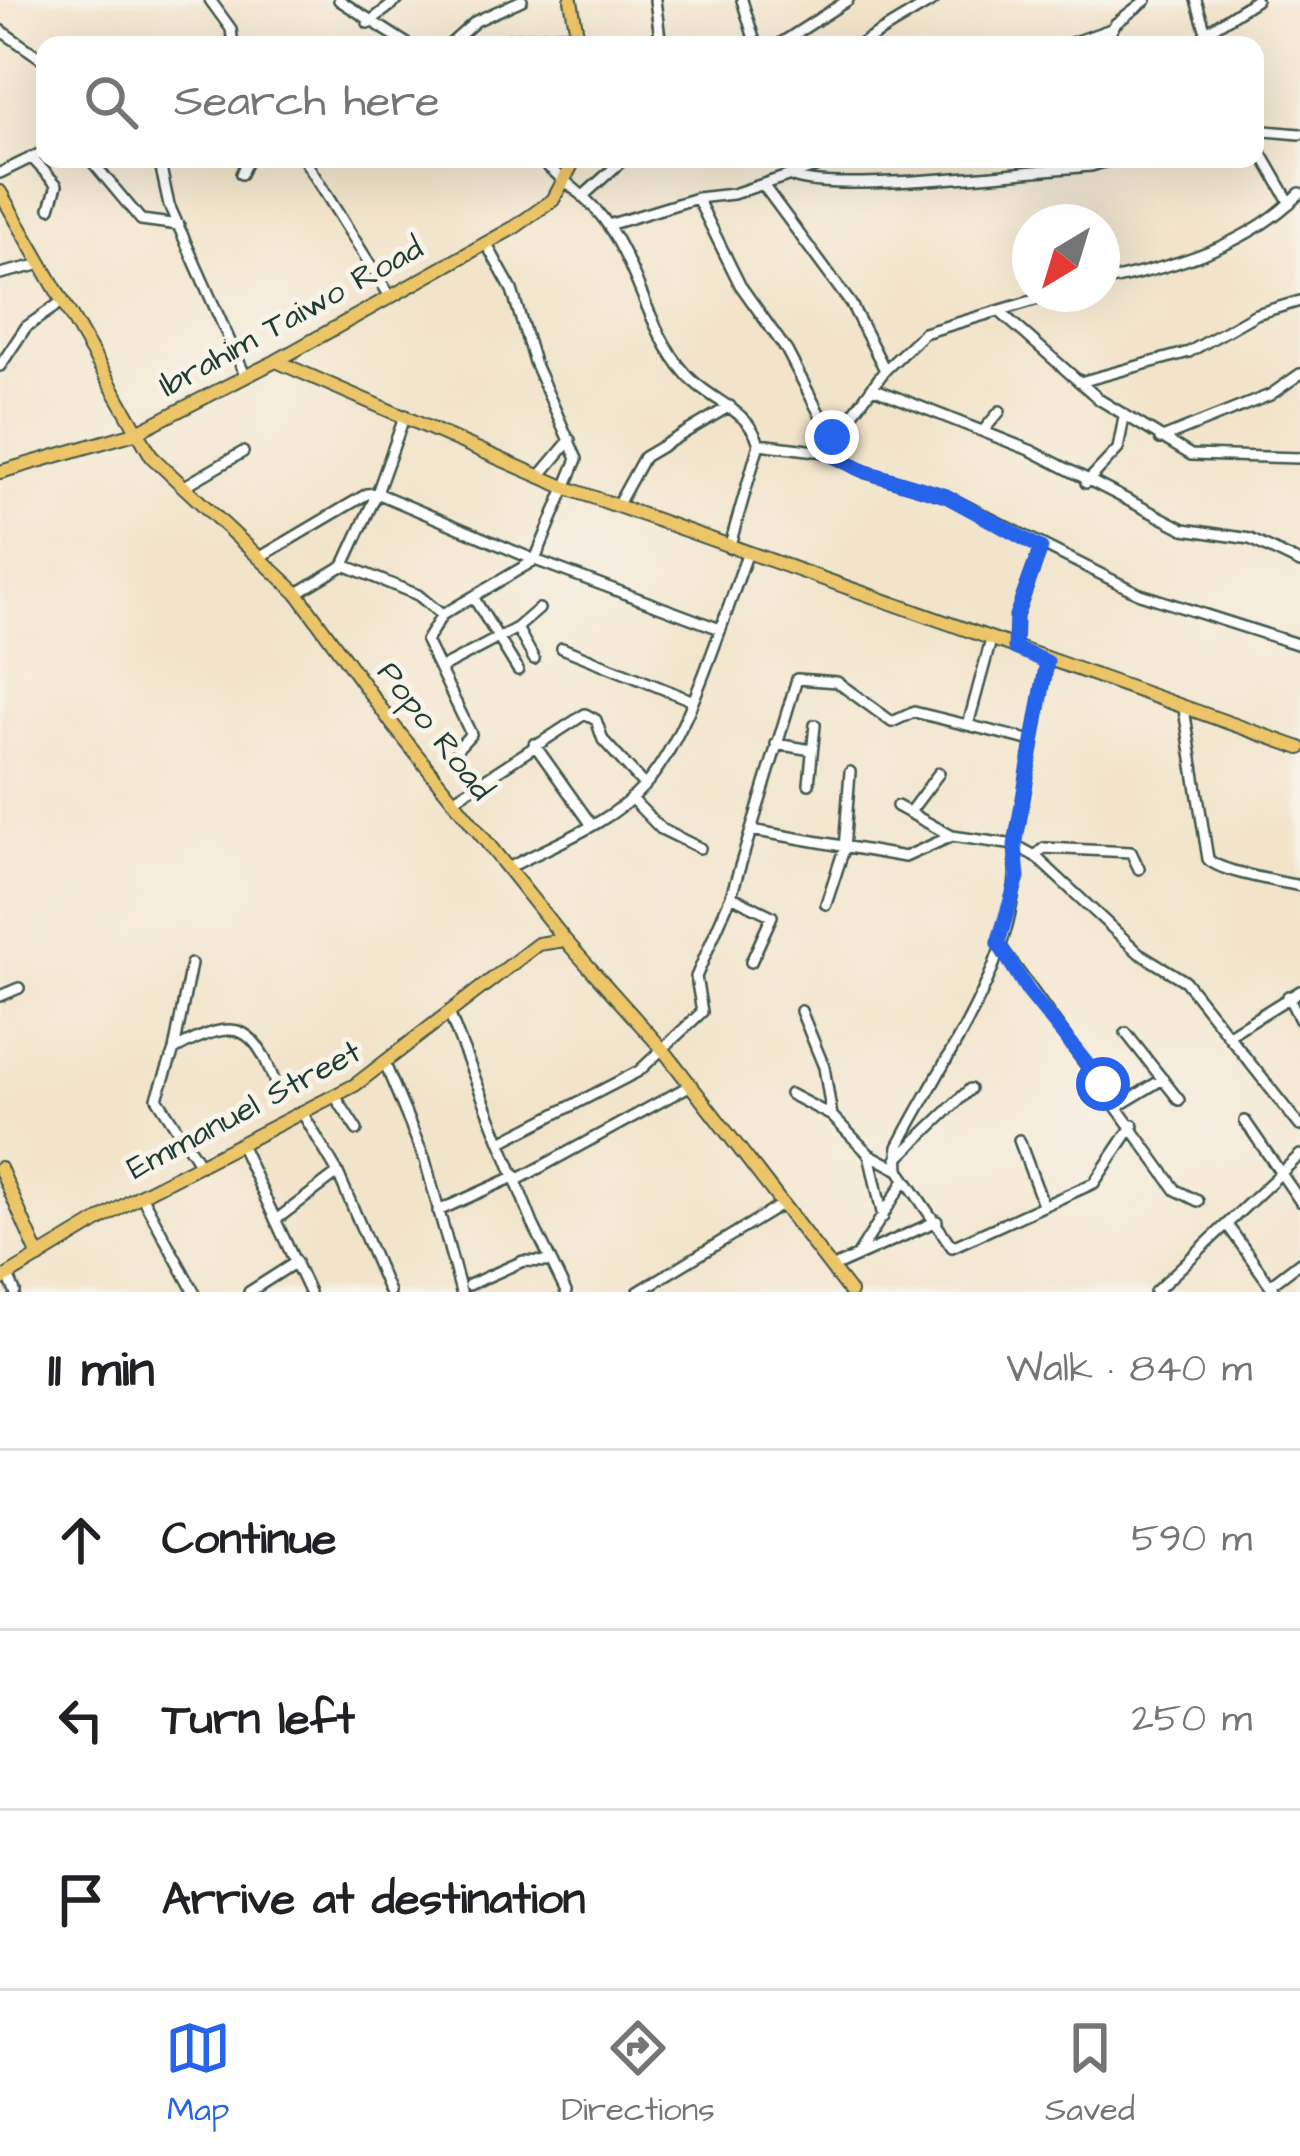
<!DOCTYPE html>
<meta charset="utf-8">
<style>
body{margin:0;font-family:"Architects Daughter",sans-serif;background:#f2f2f2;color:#202124}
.compass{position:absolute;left:1012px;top:204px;width:108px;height:108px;border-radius:50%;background:#fff;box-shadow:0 12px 48px #0002;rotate:218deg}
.stop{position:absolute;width:36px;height:36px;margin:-27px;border:9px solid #2563eb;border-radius:50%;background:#fff}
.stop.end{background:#2563eb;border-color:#fff;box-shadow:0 3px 12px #0008}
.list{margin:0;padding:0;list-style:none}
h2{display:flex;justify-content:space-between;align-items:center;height:156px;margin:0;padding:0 48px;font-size:51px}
h2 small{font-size:39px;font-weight:400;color:#757577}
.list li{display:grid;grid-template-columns:78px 1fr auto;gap:36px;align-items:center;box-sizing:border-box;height:180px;padding:0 48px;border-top:3px solid #e0e0e0}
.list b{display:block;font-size:45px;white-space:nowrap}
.list em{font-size:39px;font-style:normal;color:#757577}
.icon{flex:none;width:66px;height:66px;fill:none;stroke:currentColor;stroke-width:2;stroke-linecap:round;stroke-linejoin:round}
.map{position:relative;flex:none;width:1300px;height:1292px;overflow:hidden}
.search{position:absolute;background:#fff;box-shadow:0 12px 48px #0002;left:36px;right:36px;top:36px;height:132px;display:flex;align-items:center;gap:30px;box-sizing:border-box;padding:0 42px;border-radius:24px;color:#757577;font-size:45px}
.sheet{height:696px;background:#fff}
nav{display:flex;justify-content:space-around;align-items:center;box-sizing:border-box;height:168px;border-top:3px solid #e0e0e0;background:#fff;font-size:33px;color:#757577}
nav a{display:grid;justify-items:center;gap:6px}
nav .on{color:#2563eb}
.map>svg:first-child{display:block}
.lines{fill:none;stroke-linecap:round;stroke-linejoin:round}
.minor-casing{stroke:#3f564b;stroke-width:14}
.major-casing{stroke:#3f564b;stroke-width:16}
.minor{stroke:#fff;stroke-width:9}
.major{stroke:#edc569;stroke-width:12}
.route{stroke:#2563eb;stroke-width:15}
.labels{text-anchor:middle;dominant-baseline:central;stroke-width:10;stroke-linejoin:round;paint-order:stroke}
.street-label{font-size:33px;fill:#1f3d34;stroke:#f7f3e8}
</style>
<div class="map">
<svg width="1300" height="1292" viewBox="0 0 1300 1292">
<rect width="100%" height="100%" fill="#f7f3e8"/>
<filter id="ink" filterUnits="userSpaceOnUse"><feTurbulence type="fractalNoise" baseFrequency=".00833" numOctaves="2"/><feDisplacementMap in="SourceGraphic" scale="24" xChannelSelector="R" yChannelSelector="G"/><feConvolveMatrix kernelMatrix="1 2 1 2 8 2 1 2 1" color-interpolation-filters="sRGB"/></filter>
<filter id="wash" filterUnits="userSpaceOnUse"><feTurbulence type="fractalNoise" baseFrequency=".004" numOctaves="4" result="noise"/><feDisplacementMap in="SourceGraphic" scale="48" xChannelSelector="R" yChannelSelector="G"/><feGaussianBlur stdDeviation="2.7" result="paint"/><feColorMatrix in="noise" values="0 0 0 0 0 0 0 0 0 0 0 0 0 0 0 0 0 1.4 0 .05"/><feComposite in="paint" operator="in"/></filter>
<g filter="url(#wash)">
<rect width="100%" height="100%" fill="#f2e4cb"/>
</g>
<g filter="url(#ink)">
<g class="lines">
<defs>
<path id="minor" d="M210 0 231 29 233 45
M339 0 409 45
M655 0 661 45
M742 0 756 45
M1196 0 1210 45
M368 23 398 0
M0 30 45 61
M1205 33 1256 0
M510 39 578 34
M449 45 476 21 522 0
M778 45 848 0
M859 45 934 0
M1065 45 1111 29
M1104 45 1115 24 1146 0
M1255 130 1300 134
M1255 142 1290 203
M31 157 57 185 50 208
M90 159 141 220 179 225
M159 159 169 205 245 375
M304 159 388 293
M539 159C562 180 590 198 607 224 639 270 648 331 686 374 708 400 748 408 759 444L729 548
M0 173 45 151
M241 174 248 159
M791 176C828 195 1036 170 1091 166L1114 159
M763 185 851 304 885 370
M583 196 624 159
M697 198 740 285 787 351 832 438
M608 225 697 198 733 194 827 163 875 159
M0 274 38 265
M1102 282C1173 267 1248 246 1300 193
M999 311 1100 400 1191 455 1300 458
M0 366 26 327 60 303
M1080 382 1189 352 1256 314 1300 301
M873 388 1032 451 1184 529 1250 539 1300 563
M983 431 1000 411
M1160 439 1270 395 1300 374
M759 444 825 452 866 472 946 496 1140 594 1300 645
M825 452 885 370 924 333 1055 294
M539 477 570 440
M1086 483 1118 449 1124 417
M183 487 243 452
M617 506 644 457 730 406
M262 556 367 494 377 493 405 415
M344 565 377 493 535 560 720 629
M297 593 344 565 418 595 442 615
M475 600 518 670
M517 628 534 659
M562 648 691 700
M1015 648 1016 617 1041 547
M1047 662 1015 845 1035 856 1139 953 1185 981 1300 1126
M443 667 517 628 539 609
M1184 709 1208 859C1219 872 1278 881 1300 886
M968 725 991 640
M534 744 591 824
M776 744 812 750
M458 748 471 734 426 641 442 615 535 560 577 459 534 362 512 290 486 243
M809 784 815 725
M631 798 661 829 700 848
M453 800 585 714 596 720 603 740 645 786
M897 806 952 836
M909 813 939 773
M751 830 905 857 952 836 1015 845C1024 954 945 1054 898 1147L899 1170 952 1247 1094 1183 1133 1125
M1035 856 1044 848 1131 852 1139 869
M510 867C554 844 612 823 645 785 689 736 723 619 747 555
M731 896 772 916 751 962
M826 904 844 849 850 772
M998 943 1176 1190 1198 1201
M191 964 174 1050 157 1098 201 1166
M0 996 19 988
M1288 996 1300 1020
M801 1011 824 1067 832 1116
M449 1013 533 1224 566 1292
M1126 1033 1179 1100
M1232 1033 1300 991
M174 1050C239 1014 256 1026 278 1092
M385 1064 425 1160 461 1292
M790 1094 832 1116 869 1154 899 1170
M335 1096 357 1130
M1120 1105 1163 1079
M303 1114 338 1173 389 1292
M1245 1121 1300 1201
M1019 1140 1043 1204
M501 1142 639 1071 702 1012 696 977 731 896 797 679 837 682 892 722 914 712 1032 741
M241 1146 309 1292
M869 1154 883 1217
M897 1159 970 1089
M517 1180 691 1085
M141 1195 194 1292
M438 1211 516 1176
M277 1219 338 1173
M1228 1226 1275 1292
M857 1256 905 1180
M831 1268 937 1221
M8 1275 15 1292
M469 1285 523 1261 550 1262
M1270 1285 1300 1262
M249 1292 296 1262
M638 1292 783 1204
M1155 1292 1300 1155"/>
<path id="major" d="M571 0 579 45
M0 192 152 457 297 593 393 725 565 940 665 1052 850 1292
M276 361 564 487 1300 748
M0 472 135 433 276 361 515 227 553 200 575 159
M0 1168 39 1257
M0 1280 141 1195 355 1085 538 944 565 940"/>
</defs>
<use href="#minor" class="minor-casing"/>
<use href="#major" class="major-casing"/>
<use href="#minor" class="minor"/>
<use href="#major" class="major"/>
</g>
</g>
<g class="lines" filter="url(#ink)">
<path class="route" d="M832 437 825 452 866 472 946 496 1041 548 1016 616 1015 648 1047 662 1015 845 1018 877 998 943 1028 991 1103 1084"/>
</g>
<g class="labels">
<g class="street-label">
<text transform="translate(291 317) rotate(-29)">Ibrahim Taiwo Road</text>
<text transform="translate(435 731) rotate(52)">Popo Road</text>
<text transform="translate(244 1110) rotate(-28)">Emmanuel Street</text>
</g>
</g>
</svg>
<svg class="compass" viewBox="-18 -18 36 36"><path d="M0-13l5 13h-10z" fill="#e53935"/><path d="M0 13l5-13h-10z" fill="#757577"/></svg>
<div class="stop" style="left:1103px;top:1084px"></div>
<div class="stop end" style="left:832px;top:437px"></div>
<div class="search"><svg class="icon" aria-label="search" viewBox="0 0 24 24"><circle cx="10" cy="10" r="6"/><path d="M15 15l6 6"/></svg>Search here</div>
</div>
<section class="sheet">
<h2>11 min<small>Walk · 840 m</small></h2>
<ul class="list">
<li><svg class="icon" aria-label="ahead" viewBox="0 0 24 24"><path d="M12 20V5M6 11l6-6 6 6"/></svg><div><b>Continue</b></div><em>590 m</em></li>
<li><svg class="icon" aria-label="left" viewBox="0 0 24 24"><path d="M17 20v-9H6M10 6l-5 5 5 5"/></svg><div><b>Turn left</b></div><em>250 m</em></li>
<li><svg class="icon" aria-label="arrive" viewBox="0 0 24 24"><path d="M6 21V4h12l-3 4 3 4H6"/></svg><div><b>Arrive at destination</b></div></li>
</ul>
</section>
<nav>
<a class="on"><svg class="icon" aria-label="map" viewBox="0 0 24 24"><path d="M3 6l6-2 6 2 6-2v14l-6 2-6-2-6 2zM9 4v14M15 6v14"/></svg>Map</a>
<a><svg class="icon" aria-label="directions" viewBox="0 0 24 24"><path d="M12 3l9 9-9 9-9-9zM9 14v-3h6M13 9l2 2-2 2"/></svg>Directions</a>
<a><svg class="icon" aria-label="saved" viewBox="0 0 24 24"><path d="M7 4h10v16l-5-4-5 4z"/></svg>Saved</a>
</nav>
